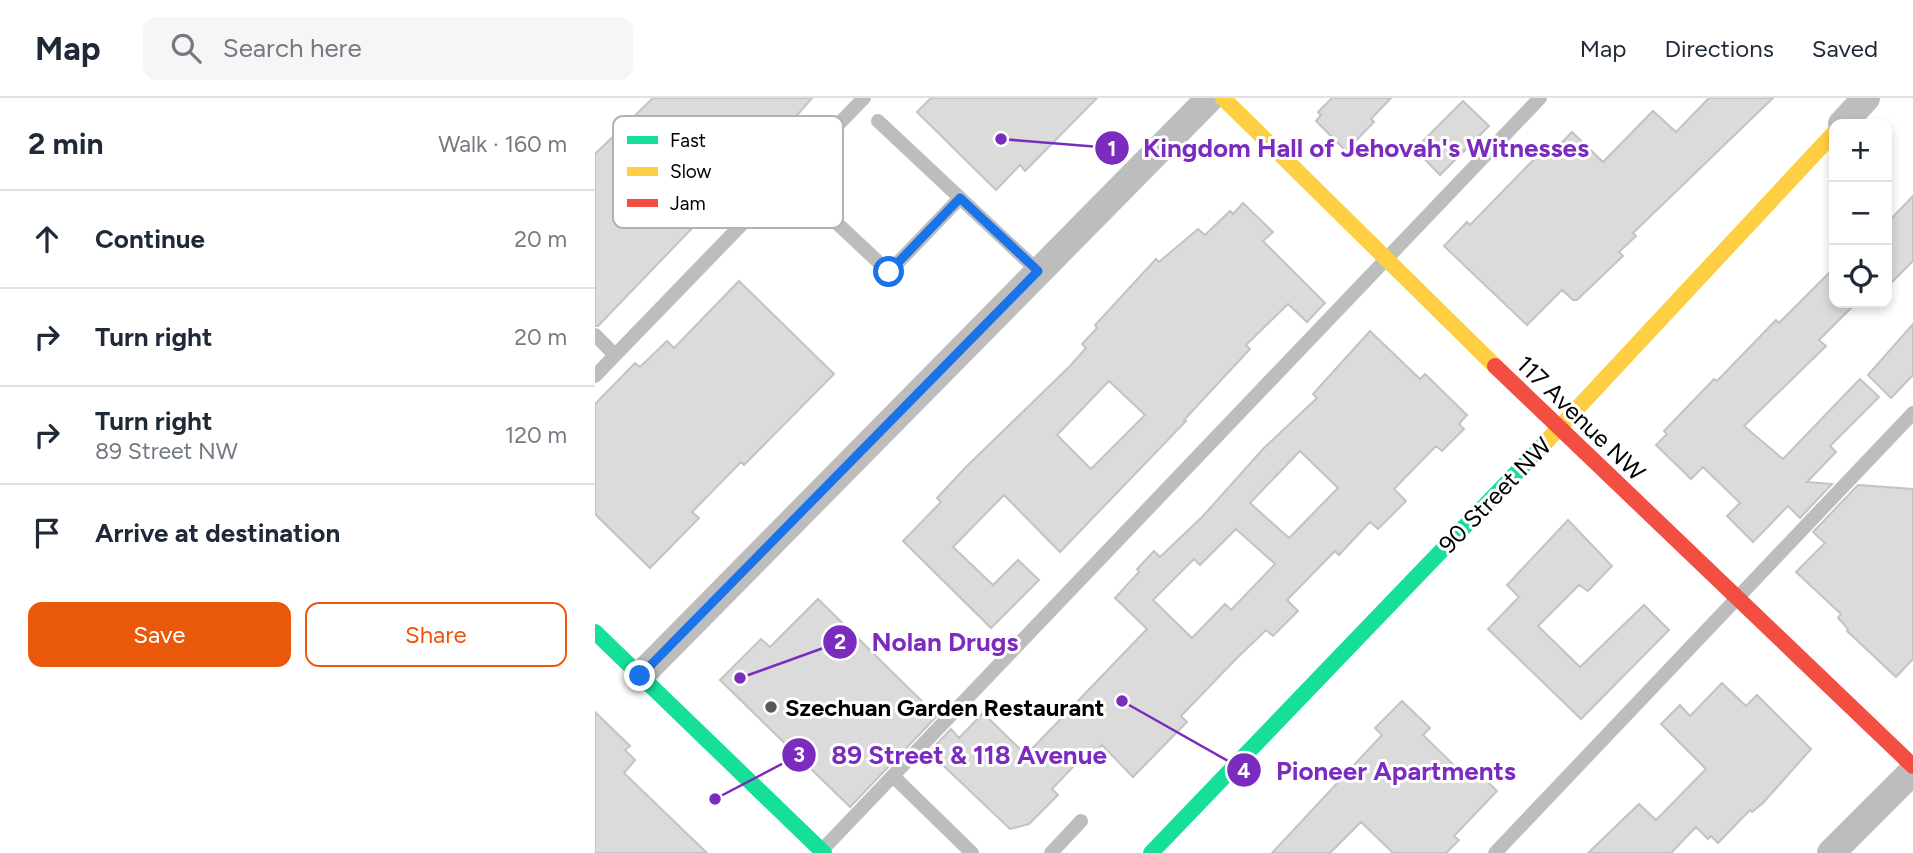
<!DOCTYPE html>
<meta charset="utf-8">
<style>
body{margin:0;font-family:Figtree,sans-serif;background:#f6f6f7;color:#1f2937}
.controls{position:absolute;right:21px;top:21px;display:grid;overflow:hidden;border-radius:14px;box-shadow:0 4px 10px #0003}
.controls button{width:63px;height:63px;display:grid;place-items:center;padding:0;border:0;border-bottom:2px solid #e0e1e3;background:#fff;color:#1f2937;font:35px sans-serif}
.stop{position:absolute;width:21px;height:21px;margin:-16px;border:5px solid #1a73e8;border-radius:50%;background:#fff}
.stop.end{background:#1a73e8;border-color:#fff;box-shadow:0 2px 7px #0008}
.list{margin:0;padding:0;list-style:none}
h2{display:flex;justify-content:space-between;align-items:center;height:91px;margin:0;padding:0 28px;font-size:30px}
h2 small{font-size:23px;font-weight:400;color:#747a83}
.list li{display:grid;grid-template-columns:46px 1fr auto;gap:21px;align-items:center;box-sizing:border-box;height:98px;padding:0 28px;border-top:2px solid #e0e1e3}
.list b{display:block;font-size:26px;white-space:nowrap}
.list p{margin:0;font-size:23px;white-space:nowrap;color:#747a83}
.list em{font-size:23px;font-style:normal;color:#747a83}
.actions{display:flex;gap:14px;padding:21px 28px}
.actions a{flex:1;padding:16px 0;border:2px solid #ea580c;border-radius:14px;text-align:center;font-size:24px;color:#ea580c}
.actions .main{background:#ea580c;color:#fff}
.icon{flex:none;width:38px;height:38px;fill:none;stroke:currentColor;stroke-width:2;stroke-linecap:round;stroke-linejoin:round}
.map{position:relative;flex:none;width:1318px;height:755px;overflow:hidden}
header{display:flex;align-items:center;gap:42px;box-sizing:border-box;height:98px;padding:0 35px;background:#fff;border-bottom:2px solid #e0e1e3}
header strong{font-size:33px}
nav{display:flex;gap:38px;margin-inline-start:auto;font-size:24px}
.search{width:490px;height:63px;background:#f6f6f7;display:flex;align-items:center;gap:18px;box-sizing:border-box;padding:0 24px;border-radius:14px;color:#747a83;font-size:26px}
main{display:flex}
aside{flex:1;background:#fff}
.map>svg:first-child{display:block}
.building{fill:#dbdbdb;stroke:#c3c3c3;stroke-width:2;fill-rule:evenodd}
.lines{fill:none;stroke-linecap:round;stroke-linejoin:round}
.lane{stroke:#bdbdbd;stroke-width:14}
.street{stroke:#bdbdbd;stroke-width:28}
.fast{stroke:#16e098;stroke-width:16}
.slow{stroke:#ffcf43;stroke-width:16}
.jam{stroke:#f24e42;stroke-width:16}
.route{stroke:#1a73e8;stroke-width:9}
.poi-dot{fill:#595959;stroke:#fff;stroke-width:2.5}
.labels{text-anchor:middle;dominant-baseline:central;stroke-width:6;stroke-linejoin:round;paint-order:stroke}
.street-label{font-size:24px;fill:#000;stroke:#fff}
.poi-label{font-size:24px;font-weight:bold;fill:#000;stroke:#fff;text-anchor:start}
.key{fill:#fff;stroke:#b2b2b2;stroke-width:2}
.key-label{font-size:19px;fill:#000}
.leader{fill:none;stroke:#7b2cbf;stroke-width:2.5}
.callout-dot{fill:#7b2cbf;stroke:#fff;stroke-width:2.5}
.mark-label{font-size:21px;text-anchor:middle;font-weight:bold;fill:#fff}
.callout-label{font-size:26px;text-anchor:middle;font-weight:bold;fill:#7b2cbf;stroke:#fff;stroke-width:6;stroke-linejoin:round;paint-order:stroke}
</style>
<header>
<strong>Map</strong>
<div class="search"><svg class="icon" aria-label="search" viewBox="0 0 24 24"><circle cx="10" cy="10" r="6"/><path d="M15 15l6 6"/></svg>Search here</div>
<nav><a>Map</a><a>Directions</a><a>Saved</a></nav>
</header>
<main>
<aside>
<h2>2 min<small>Walk · 160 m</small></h2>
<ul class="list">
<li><svg class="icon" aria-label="ahead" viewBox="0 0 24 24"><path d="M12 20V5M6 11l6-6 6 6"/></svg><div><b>Continue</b></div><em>20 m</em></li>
<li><svg class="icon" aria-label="right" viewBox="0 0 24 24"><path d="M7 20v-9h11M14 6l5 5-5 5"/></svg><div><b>Turn right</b></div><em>20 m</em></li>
<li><svg class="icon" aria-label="right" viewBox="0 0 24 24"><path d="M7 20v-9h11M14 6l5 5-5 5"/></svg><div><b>Turn right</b><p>89 Street NW</p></div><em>120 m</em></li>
<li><svg class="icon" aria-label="arrive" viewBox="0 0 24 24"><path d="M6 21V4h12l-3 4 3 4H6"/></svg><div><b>Arrive at destination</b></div></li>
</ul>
<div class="actions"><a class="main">Save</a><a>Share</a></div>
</aside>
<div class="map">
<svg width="1318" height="755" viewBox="0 0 1318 755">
<rect width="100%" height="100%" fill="#fff"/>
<path class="building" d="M58 0H217L185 37 190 42 141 93 139 91 106 125 104 123 3 228H0V56Z
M336 0H502L430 73 425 67 401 92 322 14Z
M737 0H796L776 21 779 24 751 53 721 23 726 17 723 14Z
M1114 0H1178L1038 135 1041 138 1024 154 1028 158 982 202H978L967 192 932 227 849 148 872 124 875 127 946 54 952 60 977 34 1008 64 1058 13 1081 34Z
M868 3 894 28 845 77 820 51Z
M1318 98V163L1292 189V125Z
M648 105 678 134 668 143 730 205 712 224 693 206 651 247 655 251 589 322 591 323 465 454 409 397 358 449 398 487 423 462 444 482 396 530 308 443 346 404 342 400 371 369 475 268 491 250 487 246 502 230 500 227 561 161 564 164 603 131 610 137 635 113 638 116ZM514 283 550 317 496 371 462 337Z
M1239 170V205H1261L1224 242 1231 248 1149 328 1188 361 1265 281 1284 299 1235 348 1241 354 1212 384 1237 386 1205 420 1193 408 1158 444 1132 418 1145 405 1108 369 1096 381 1061 347 1072 336 1069 333 1119 281 1122 283 1181 222 1184 225Z
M144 183 239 276 149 367 146 364 97 414 104 420 55 470 0 416V306L40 265 45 269 72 243 79 250Z
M1318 226V277L1296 300 1273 277Z
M775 233 825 281 830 276 872 317 864 326 869 331 847 353 841 348 799 391 811 403 783 431 775 424 744 457 740 453 692 502 703 513 678 538 671 532 640 562 586 618 592 624 538 679 507 647 496 658 492 654 457 691 463 697 434 726 415 731 334 654 356 631 364 640 388 615 431 657 552 531 520 500 544 474 542 471 559 453 565 459 608 418 668 351 722 300 718 296ZM705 353 743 390 694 440 655 405ZM641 431 680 466 636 512 630 506 597 540 558 502 599 461 605 467Z
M1263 387 1318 391V561L1301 579 1252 533 1253 531 1243 520 1246 516 1201 474 1230 445 1218 434Z
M973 422 1017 468 993 493 984 487 943 528 985 569 1049 507 1074 532 986 621 893 531 924 499 912 487Z
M223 501 342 618 255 709 125 582 166 541 175 549Z
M1127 585 1151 608 1162 597 1216 651 1168 705 1157 714 1155 712 1123 745 1116 738 1113 741 1101 729 1076 755H993L1044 706 1061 722 1111 671 1066 626 1085 607 1095 618Z
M807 603 835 630 828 637 868 676 876 668 902 693 859 738 864 742 851 755H798L766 724 735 755H677L787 637 780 630Z
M0 614 35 648 30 652 40 662 29 675 112 755H0Z"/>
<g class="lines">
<path class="lane" d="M283 23 443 173
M213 98 294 174 365 100
M0 237 20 257
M0 278 269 0
M298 678 377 755
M228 751 945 0
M456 755 486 723
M900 755 1318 315"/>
<path class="street" d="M1247 26 1271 0
M45 578 615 0
M1236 755 1318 673"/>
<path class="fast" d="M0 534 229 755
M556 755 950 345"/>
<path class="slow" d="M628 0 900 268
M950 345 1239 35"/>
<path class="jam" d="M900 268 1318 668"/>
</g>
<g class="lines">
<path class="route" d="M45 578 443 173 365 100 294 174"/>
</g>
<circle class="poi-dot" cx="176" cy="609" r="7"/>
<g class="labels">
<g class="street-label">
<text transform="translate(986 320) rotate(44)">117 Avenue NW</text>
<text transform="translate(900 397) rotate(-46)">90 Street NW</text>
</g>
<g class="poi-label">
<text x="190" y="609">Szechuan Garden Restaurant</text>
</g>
</g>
<rect x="18" y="18" width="230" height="112" rx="10" class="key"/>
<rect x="32" y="38" width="31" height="8" fill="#16e098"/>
<rect x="32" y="69" width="31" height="9" fill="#ffcf43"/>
<rect x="32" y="101" width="31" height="8" fill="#f24e42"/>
<g class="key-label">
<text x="75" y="49">Fast</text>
<text x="75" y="80">Slow</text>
<text x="75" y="112">Jam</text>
</g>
<path class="leader" d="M406 41L517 50M145 580L245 544M120 701L204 657M527 603L649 672"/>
<g class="callout-dot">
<circle cx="406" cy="41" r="7"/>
<circle cx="145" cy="580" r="7"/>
<circle cx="120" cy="701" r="7"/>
<circle cx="527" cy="603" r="7"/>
<circle cx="517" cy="50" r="18"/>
<circle cx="245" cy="544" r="18"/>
<circle cx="204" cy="657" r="18"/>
<circle cx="649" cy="672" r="18"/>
</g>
<g class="mark-label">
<text x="517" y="58">1</text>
<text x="245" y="551">2</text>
<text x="204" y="664">3</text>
<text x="649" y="680">4</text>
</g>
<g class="callout-label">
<text x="771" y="59">Kingdom Hall of Jehovah's Witnesses</text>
<text x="350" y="553">Nolan Drugs</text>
<text x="374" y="666">89 Street &amp; 118 Avenue</text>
<text x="801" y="682">Pioneer Apartments</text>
</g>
</svg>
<div class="controls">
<button>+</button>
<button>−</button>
<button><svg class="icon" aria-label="locate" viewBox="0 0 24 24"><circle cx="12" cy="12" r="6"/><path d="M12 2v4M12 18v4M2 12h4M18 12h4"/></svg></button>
</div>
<div class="stop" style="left:294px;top:174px"></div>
<div class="stop end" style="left:45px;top:578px"></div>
</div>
</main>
